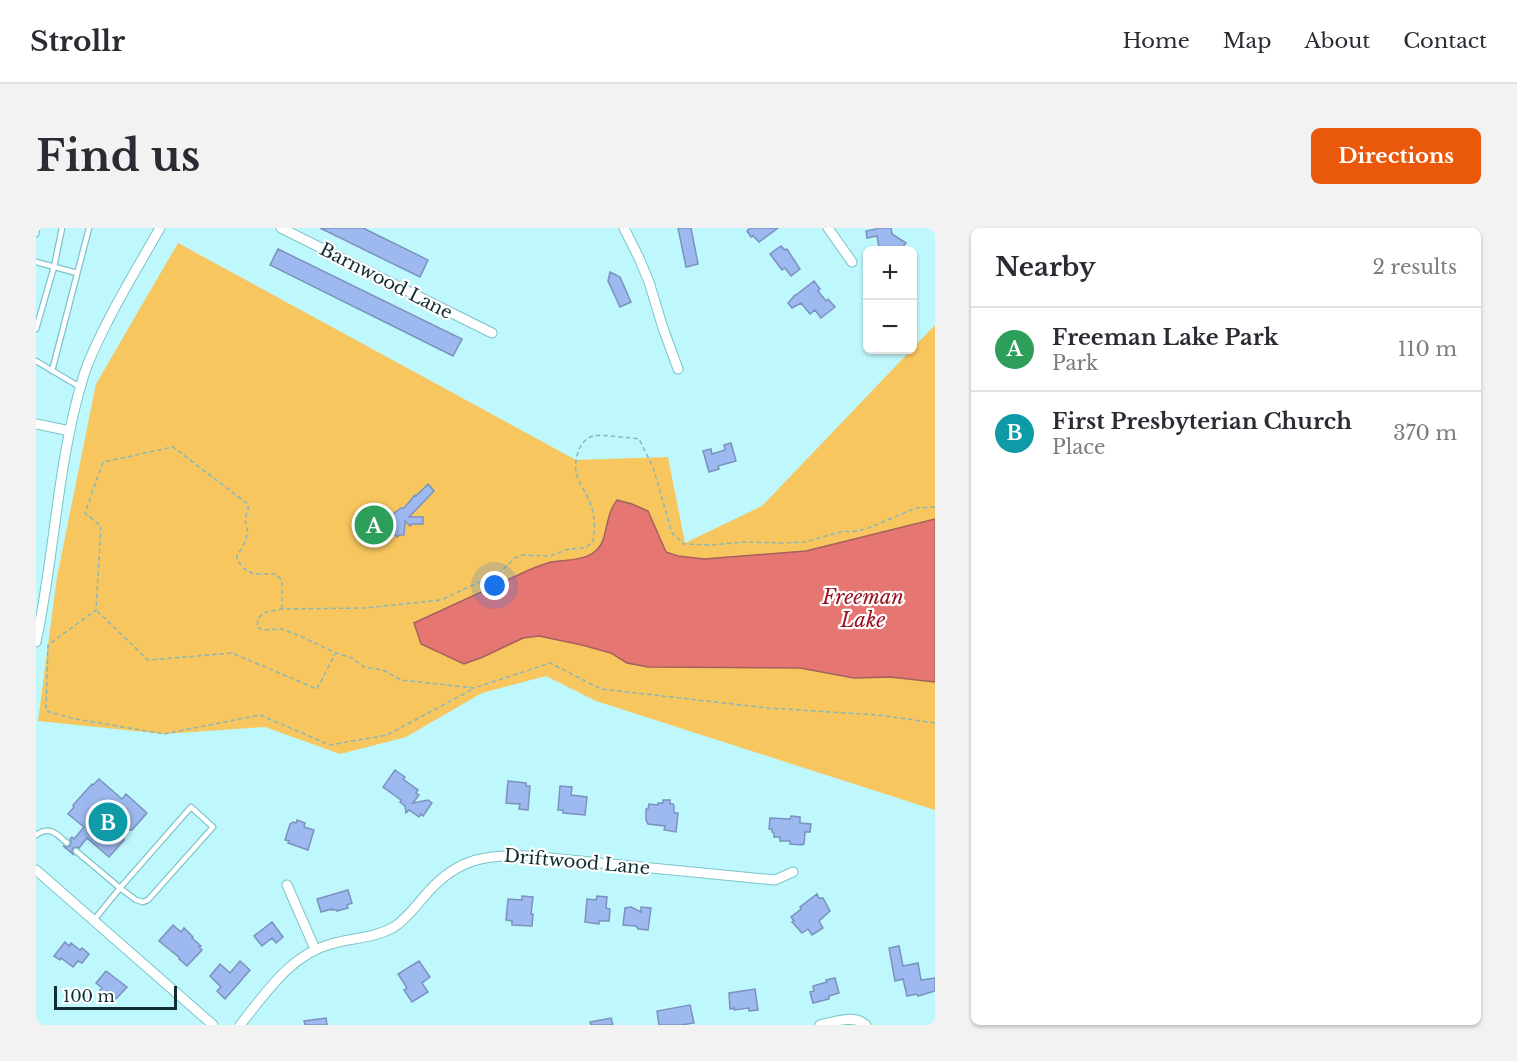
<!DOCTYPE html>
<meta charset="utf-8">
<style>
body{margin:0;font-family:"Libre Baskerville",serif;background:#f2f2f3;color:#2b2b33}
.controls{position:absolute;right:18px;top:18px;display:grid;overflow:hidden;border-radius:9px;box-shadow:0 2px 4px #0004}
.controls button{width:54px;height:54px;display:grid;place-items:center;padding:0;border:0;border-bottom:2px solid #e1e1e2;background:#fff;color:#2b2b33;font:30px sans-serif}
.scale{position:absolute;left:18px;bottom:15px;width:123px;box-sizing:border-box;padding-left:6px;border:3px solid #102e31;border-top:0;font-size:16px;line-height:21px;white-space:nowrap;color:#102e31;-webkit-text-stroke:4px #fff;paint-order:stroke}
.you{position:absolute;left:459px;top:358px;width:21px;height:21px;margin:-15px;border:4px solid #fff;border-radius:50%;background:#1a73e8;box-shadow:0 0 0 9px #1a73e833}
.badge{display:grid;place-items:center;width:39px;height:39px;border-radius:50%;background:#ea580c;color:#fff;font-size:20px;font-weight:700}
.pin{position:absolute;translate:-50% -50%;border:3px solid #fff;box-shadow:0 2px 6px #0006}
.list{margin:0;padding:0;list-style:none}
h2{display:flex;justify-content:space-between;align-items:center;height:78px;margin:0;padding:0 24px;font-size:26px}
h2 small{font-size:20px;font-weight:400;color:#7c7c81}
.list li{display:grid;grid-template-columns:39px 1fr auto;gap:18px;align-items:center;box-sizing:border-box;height:84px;padding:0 24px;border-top:2px solid #e1e1e2}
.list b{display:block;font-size:22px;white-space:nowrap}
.list p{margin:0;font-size:20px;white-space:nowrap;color:#7c7c81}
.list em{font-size:20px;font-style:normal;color:#7c7c81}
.map{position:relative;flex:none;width:899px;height:797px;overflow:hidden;border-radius:9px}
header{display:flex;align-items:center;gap:36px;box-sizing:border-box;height:84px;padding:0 30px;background:#fff;border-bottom:2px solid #e1e1e2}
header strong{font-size:28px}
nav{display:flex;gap:33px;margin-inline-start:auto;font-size:21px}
.intro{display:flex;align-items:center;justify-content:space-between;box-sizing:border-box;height:144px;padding:0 36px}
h1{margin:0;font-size:42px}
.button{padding:15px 27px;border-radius:9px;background:#ea580c;color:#fff;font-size:21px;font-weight:700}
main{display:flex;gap:36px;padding:0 36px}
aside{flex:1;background:#fff;border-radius:9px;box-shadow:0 2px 4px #0004}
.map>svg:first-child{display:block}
.green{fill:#f8c65f}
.water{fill:#e57672;stroke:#a5605e;stroke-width:1.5}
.building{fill:#9db9ef;stroke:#7b92bf;stroke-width:1.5}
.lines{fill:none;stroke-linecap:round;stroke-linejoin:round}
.lane-casing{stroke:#7cc4ca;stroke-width:7}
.street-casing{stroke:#7cc4ca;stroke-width:11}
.path{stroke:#86b7bb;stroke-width:1.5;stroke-dasharray:4.5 3;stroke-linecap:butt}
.lane{stroke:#fff;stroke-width:4.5}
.street{stroke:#fff;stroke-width:9}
.labels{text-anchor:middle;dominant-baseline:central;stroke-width:4.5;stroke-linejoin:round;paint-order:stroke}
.street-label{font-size:18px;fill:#102e31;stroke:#fff}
.water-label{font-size:20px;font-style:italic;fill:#9a1120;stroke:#fff}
</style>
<header>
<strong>Strollr</strong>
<nav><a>Home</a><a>Map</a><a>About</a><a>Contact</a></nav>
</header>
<div class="intro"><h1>Find us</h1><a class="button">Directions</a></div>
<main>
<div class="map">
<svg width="899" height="797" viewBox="0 0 899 797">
<rect width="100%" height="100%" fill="#bef7fc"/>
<path class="green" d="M142 15 540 232 632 229 649 315 726 278 899 97V582L560 473 510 448 446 465 370 509 304 526 229 499 128 506 2 493 21 349 60 156Z"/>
<path class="water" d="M581 272 596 276 612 283 630 324 642 328 668 331 770 323 899 291V454L854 449 818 450 764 440 612 439 591 435 575 425 546 417 503 408 487 410 447 429 428 436 385 416 378 395 493 342C500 339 508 336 515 334 534 331 559 334 567 312 572 297 571 286 581 272Z"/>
<path class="building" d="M284 0H327L392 32 384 49Z
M642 0H655L662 36 650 39Z
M714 0H742L723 14 717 8 715 9 711 3Z
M840 0H855L856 6 870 15 864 22H847L843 20 841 8 831 10 830 3 840 1Z
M745 18 749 22 751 21 764 41 755 48 749 40 746 42 734 26Z
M242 21 426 111 417 128 234 37Z
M574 44 584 49 595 74 584 79 572 53Z
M778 53 784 61 782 63 790 73 792 71 799 79 785 90 779 82 774 86 765 75 756 80 752 75 759 67H760Z
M695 215 700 233 682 238 683 241 673 244 667 223 675 221 676 226 689 222 688 217Z
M392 256 398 263 373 289H387V296H376L374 298 369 293 368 307H363L361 309 357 305 356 307 348 299 352 294 351 293 357 286 365 280H368L379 267 380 268Z
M359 542 369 549 367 551 382 562 380 565 383 567 377 575 392 572 396 575 387 588 385 586 383 589 373 582 370 585 369 578 364 574 365 572 347 559Z
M63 551 86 571 90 566 111 585 96 602H92L87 608 88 612 73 629 51 610 43 620 40 619 37 620 36 623 37 626 27 618 31 619 34 618 35 614 34 611 36 609 38 611 48 599 32 586 38 579 37 577 56 556 57 557Z
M472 553 490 555V558H494L492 582 483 581 484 576 470 575Z
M524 558 536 559 535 567 551 569 549 587 527 585V582H522Z
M627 572H634V576H637L638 578V585H642L640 604 628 602 629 598 612 596 610 592V581H612L613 576 622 577V575H627Z
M755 588 764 589V595L775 596 774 604H769L768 616H766V617L754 616V613H744V609H738V605L736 604V601H733L734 590 754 591Z
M261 592 269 595 268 599 278 602 272 622 252 615 253 613 249 612 254 596 257 594 260 595Z
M312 662 316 675 311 677 312 680 301 683V682H296V681L285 684 281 671Z
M781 666 783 670H787L794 683 783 693 787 700 776 707 772 701 766 705 756 694 758 693 755 689 765 681 764 679Z
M486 668 497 669 495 686H497L496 698 476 697V693L470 692 472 671 486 672Z
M561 668 571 669 570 680 574 681 573 693H563V696L549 694 551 671 560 672Z
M595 679 605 684V679L615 680 612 702 602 701 600 698 587 697 589 680Z
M236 694 247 709 240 715 236 710 226 718 218 708Z
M137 697 145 704 148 700 157 709 156 710 165 718 163 719 166 722 151 738 143 731 144 730 123 713Z
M29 714 33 718 35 715 44 722 46 720 53 726 46 735 42 733 37 739 25 730 24 732 18 728Z
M863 718 867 738 882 735 885 752 899 750V763L882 768 881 766 871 768 867 751 859 753 853 720Z
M204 733 214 742 189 771 181 763 185 759 174 748 184 736 194 745Z
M383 733 394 749 386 755 392 764 376 774 368 762 371 760 362 746Z
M70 743 91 759 79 772 76 769 74 770 64 762 66 760 60 755Z
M799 750 803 765 793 768V771L777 775 774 764 778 763 777 758 791 754 790 752Z
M719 761 722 782 713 783V780L698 782V780L694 781 693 765Z
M654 777 658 795 645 797H623L621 783Z
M290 790 291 797H269L268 793Z
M575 790 577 797H555L554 794Z"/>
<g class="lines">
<defs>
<path id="lane" d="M0 6 1 0
M0 34 41 45
M0 101 18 39 26 0
M0 133 44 159
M16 143 53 0
M0 607C13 597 21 606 31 615
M40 623 84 660 155 579 177 599 112 672 107 674 100 672 84 660 58 692"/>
<path id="street" d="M245 0 456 105
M588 0 603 30 613 54 627 100 642 141
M792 0 816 34
M0 196 34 203
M0 414C19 326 21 235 47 150 54 126 66 105 77 83 92 55 108 28 124 0
M0 642 177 797
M251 657 279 721
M204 797C230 765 254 727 295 716 316 710 339 710 358 699 372 690 382 675 393 663 423 630 452 626 493 628L739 652 757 644
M784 797C798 794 818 786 830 797"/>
</defs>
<use href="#lane" class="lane-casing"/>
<use href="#street" class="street-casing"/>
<path class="path" d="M899 279 880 280 830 301 815 304 808 303 769 314 748 315 708 314 675 317 648 316 636 305 617 239 603 211C595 210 563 206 557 208 542 212 537 235 541 248 544 258 552 267 555 277 559 290 559 301 557 314L549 320 533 321 514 328 486 327 479 330 463 345 405 372 329 380 246 381 230 384 222 390 221 399 227 402 246 401 264 408 300 425 316 430 328 439 347 442 365 452 438 460 514 435 565 461 732 480 842 487 899 495
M246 381V352L239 346H218L207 340 201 331V327L207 319 212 304 209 292 213 277 137 219 67 234 49 285 65 298 60 382 12 417 10 483 39 491 128 506 224 487 294 517 351 507 437 461
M61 383 112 432 196 425 281 461 299 426"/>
<use href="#lane" class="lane"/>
<use href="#street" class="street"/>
</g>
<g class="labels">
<g class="street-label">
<text transform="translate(350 53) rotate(27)">Barnwood Lane</text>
<text transform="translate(541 634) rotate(5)">Driftwood Lane</text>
</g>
<g class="water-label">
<text x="827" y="369">Freeman<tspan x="827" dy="23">Lake</tspan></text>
</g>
</g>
</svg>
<div class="controls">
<button>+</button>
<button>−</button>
</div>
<div class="scale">100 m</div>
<div class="you"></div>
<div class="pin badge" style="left:338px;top:297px;background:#2e9e5b">A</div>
<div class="pin badge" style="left:72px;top:594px;background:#0f9aa8">B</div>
</div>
<aside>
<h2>Nearby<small>2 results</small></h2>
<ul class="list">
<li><span class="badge" style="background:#2e9e5b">A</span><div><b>Freeman Lake Park</b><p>Park</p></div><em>110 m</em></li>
<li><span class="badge" style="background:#0f9aa8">B</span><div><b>First Presbyterian Church</b><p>Place</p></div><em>370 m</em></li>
</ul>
</aside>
</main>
